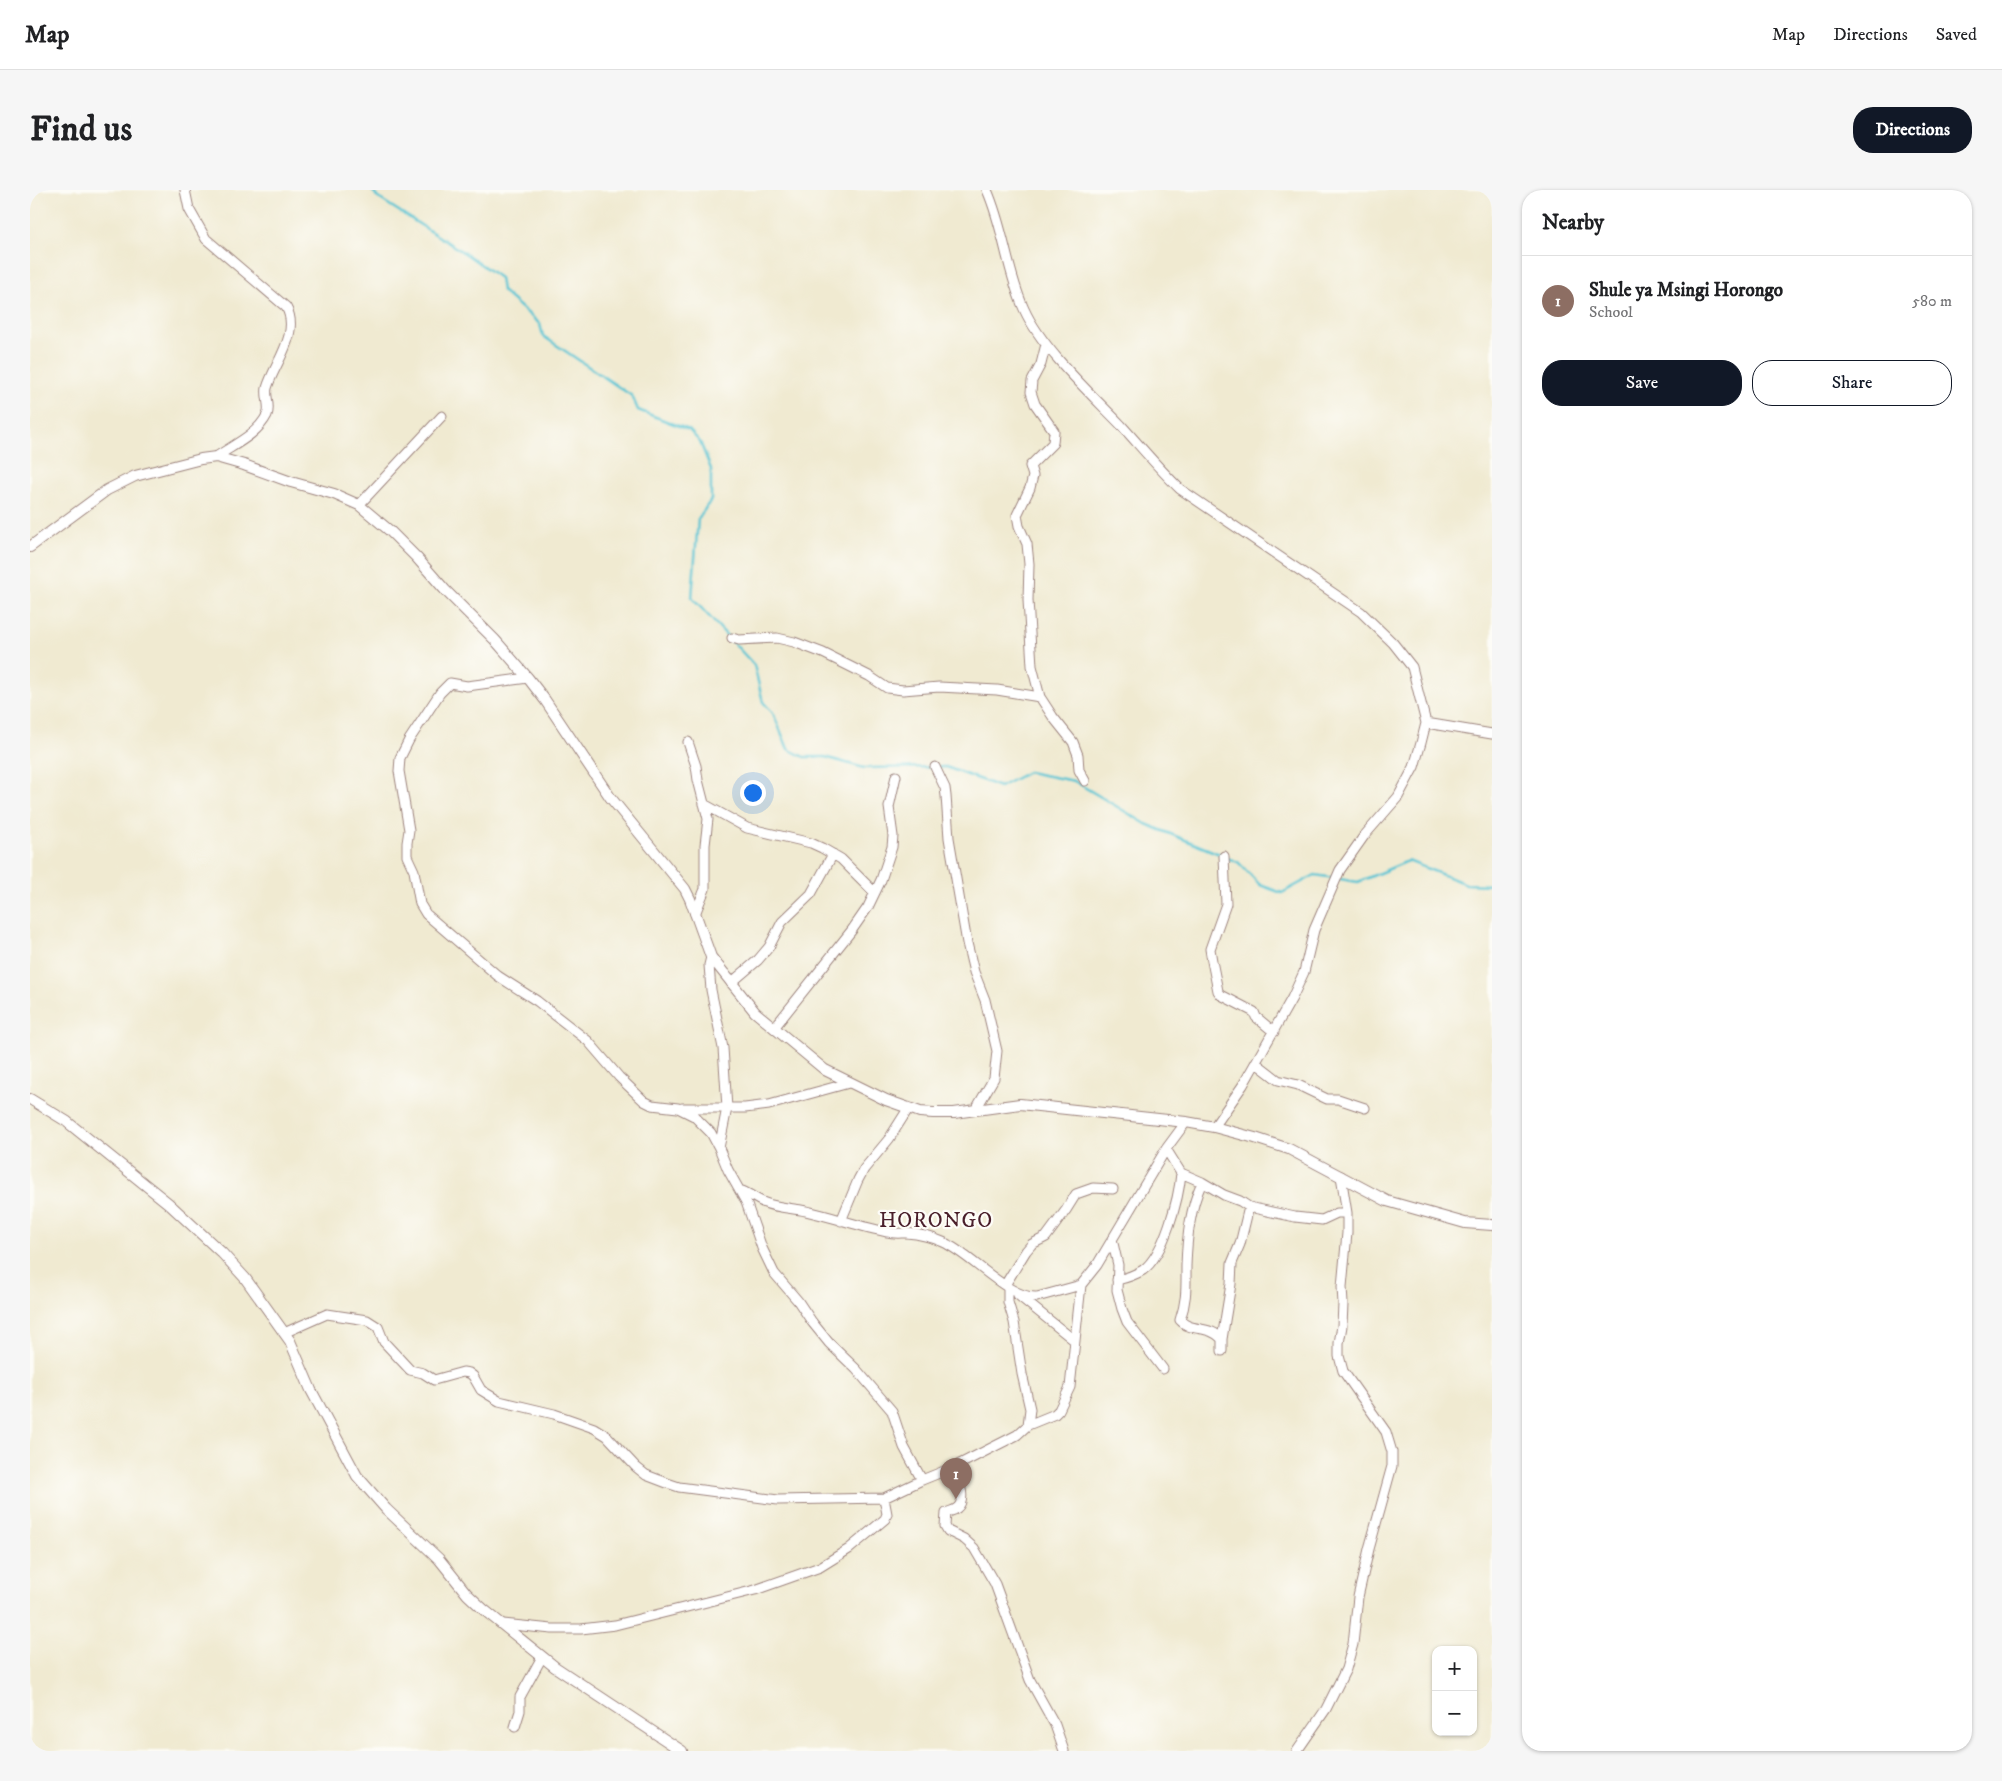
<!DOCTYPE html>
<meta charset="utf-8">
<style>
body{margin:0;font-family:"IM FELL DW Pica",serif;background:#f6f6f6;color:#202124}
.controls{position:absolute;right:15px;bottom:15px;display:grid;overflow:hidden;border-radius:10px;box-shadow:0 1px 4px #0004}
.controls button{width:45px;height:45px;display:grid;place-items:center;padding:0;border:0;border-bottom:1px solid #e0e0e0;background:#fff;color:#202124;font:25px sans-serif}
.you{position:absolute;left:722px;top:602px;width:18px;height:18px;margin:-12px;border:4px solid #fff;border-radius:50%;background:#1a73e8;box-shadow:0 0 0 8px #1a73e833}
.badge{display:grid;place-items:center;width:32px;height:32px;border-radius:50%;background:#111827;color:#fff;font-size:16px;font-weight:700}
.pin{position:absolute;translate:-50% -41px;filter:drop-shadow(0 1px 2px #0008)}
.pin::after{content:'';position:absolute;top:26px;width:18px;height:15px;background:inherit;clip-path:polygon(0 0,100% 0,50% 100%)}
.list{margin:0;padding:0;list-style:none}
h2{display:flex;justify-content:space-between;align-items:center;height:65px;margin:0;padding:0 20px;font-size:21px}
h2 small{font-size:16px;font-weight:400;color:#757577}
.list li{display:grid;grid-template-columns:32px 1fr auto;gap:15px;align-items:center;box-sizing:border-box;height:90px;padding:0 20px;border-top:1px solid #e0e0e0}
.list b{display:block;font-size:19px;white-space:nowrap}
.list p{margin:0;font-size:16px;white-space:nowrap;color:#757577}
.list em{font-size:16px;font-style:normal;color:#757577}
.actions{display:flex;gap:10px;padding:15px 20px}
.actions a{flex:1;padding:11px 0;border:1px solid #111827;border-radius:20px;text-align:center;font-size:18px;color:#111827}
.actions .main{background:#111827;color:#fff}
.map{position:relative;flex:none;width:1462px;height:1561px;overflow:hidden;border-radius:20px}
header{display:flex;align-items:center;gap:30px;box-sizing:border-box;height:70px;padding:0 25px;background:#fff;border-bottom:1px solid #e0e0e0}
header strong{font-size:24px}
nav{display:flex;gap:28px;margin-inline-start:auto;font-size:18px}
.intro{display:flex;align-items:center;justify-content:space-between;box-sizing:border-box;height:120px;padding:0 30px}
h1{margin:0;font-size:35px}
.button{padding:12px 22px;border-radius:20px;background:#111827;color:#fff;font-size:18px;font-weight:700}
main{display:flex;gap:30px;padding:0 30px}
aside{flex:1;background:#fff;border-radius:20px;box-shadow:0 1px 4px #0004}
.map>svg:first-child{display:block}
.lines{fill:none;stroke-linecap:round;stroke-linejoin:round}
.stream{stroke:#5ac5d4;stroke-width:2.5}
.minor-casing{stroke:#9d847e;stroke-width:11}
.tertiary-casing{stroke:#9d847e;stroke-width:12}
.minor{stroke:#fff;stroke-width:9}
.tertiary{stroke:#fff;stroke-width:10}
.labels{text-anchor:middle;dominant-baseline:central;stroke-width:4.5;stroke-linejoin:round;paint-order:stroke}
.quarter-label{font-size:21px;letter-spacing:1px;fill:#4a1f2b;stroke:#fdfcf7}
</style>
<header>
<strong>Map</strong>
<nav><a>Map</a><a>Directions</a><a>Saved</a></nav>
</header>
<div class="intro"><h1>Find us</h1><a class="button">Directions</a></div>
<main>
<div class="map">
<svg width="1462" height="1561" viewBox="0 0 1462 1561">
<rect width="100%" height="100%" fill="#fdfcf7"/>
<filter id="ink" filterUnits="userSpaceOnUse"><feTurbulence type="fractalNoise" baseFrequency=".02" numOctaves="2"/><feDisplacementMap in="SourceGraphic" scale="10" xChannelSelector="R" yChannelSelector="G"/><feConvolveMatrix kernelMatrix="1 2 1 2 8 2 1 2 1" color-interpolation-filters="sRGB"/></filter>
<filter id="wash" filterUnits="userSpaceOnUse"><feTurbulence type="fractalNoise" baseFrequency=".0096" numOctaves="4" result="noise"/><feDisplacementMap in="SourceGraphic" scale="20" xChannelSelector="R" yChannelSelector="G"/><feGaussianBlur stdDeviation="1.12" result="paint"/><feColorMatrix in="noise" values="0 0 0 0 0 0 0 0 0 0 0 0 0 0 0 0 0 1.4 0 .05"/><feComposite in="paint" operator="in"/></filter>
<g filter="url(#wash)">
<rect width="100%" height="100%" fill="#f0ead1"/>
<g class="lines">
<path class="stream" d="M342 0 347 7 439 66 470 88 472 101 510 134 513 146 602 206 608 220 659 240 670 252 681 279V310L668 329 662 408 724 475 733 512 743 523 758 559 774 567H795L834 578 916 577 970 597 998 582 1044 591 1116 634 1192 665
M1197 668 1208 672 1230 695 1252 703 1285 685 1304 688
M1310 689 1328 692 1378 671 1436 694 1462 695"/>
</g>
</g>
<g filter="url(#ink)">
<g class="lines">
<defs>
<path id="minor" d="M155 0 159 19 176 49 256 117C271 143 244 174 237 198 235 207 241 217 237 225 227 245 203 255 186 267
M957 0C974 38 977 82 994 119 1012 159 1060 203 1091 235 1111 257 1129 279 1150 299L1331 422 1363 453 1382 477 1396 533 1391 553 1384 577 1368 607 1334 646 1310 680 1284 740 1274 782 1262 808 1213 895 1184 937
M1016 154 1011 174 1002 191 1001 202 1005 214 1024 241 1023 253 1000 276 1003 286 1000 298 987 325 989 336 997 354 999 374 998 410 1002 476 1010 507 1023 527 1043 552 1048 565 1049 580 1055 591
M329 315 412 226
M702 448 709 450 747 448 764 452 793 463 839 486 857 498 873 500 909 497 967 500 1010 507
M498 488 437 496 420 493 410 503 379 550 370 568 369 581 379 640 377 653V666L384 681 390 714 396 724 468 786 507 811 558 851 589 887 614 911 622 915 648 918 664 926 681 943 689 958
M1396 533 1462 544
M658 552 666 576 668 590 678 629 675 655V699L665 724
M905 577 915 598 916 606 919 648 937 753 944 782 955 810 967 861 964 888 946 919
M674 614 717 638 781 653 792 658 811 669 844 702
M1194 666 1196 714 1180 759 1182 771 1188 801 1191 805 1224 822 1226 827 1244 842
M681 767 679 775 681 800 693 858 697 918 689 958 698 980 716 1012 732 1058 744 1083 768 1111 782 1132 799 1153 826 1179 862 1221 874 1257 892 1290
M701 793 728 770 739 757 752 732 781 704 803 664
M744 838 822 740 838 717 851 690 862 657 863 646 859 617 866 586
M1226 873 1248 890 1268 895 1297 909H1308L1335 918
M652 918H715L739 915 819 893
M1136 959 1151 983 1172 992 1194 1005 1210 1011 1219 1017 1265 1027 1292 1030 1307 1023H1317
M1172 992C1160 1019 1157 1046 1156 1076 1156 1097 1157 1110 1150 1130 1161 1143 1178 1134 1192 1149V1161
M712 1001C720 1004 727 1010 735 1013 748 1018 762 1018 776 1021 804 1027 830 1037 857 1042 864 1044 870 1043 876 1043 889 1044 902 1047 913 1052 941 1064 978 1109 1007 1107L1051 1095
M811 1031 828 990 834 979 859 949 878 919
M1082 1049 1088 1075 1087 1100 1092 1119 1097 1132 1133 1179
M1087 1090C1096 1088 1105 1085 1113 1080 1134 1065 1149 1008 1151 983
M975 1095 996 1061 1002 1054 1016 1047 1036 1020 1046 1004 1063 998 1083 999
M978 1097V1112L984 1132 992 1184 1000 1219 998 1235
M988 1105 1045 1151
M254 1143 297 1124 337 1130 348 1137 354 1152 380 1180 393 1183 404 1190 433 1182 439 1183 443 1186 451 1200 469 1211 524 1224 564 1238 577 1246 606 1277 616 1285 637 1293 649 1297 748 1310 854 1308 892 1290 924 1277 987 1245 998 1235 1025 1224 1029 1220 1040 1197 1051 1095 1067 1075 1136 959 1156 932
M1192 1149 1201 1094 1202 1073 1210 1054 1219 1017
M924 1277C927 1287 938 1309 927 1318 924 1321 919 1321 916 1323L915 1336 918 1341 934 1349 944 1358 965 1394 1000 1490 1025 1535 1034 1561
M473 1434 522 1439H551L585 1435 725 1400 790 1377 819 1359 855 1329 857 1324 854 1308
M485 1537 490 1521V1507L512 1467
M1267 1561 1296 1519 1316 1479 1323 1454 1328 1407 1339 1359 1362 1276V1262L1356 1242 1313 1181 1309 1166V1153L1312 1136 1313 1114 1312 1097 1317 1043V1023L1311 986"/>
<path id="tertiary" d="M0 357 77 300 105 286 171 269 186 267 214 275 261 292 304 304 329 315 360 341 387 368 415 400 465 450 498 488 515 510 580 607 655 699 660 709 681 767 725 822 795 880 856 910 890 922 903 923H924L990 914 1156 932 1184 937 1225 948 1259 959 1357 1011 1435 1033 1462 1035
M0 909 36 931 138 1013 192 1063 215 1088 260 1151 281 1200 327 1286 356 1319 409 1369 437 1404 453 1419 525 1477 652 1561"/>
</defs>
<use href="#minor" class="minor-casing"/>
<use href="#tertiary" class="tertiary-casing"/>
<use href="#minor" class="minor"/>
<use href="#tertiary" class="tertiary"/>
</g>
</g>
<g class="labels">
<g class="quarter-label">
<text x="906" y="1031">HORONGO</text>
</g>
</g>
</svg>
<div class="controls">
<button>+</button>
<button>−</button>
</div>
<div class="you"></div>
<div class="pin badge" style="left:926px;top:1309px;background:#8d6e63">1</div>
</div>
<aside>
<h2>Nearby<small></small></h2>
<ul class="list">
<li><span class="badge" style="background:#8d6e63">1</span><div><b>Shule ya Msingi Horongo</b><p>School</p></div><em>580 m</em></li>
</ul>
<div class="actions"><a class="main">Save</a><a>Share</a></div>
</aside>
</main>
